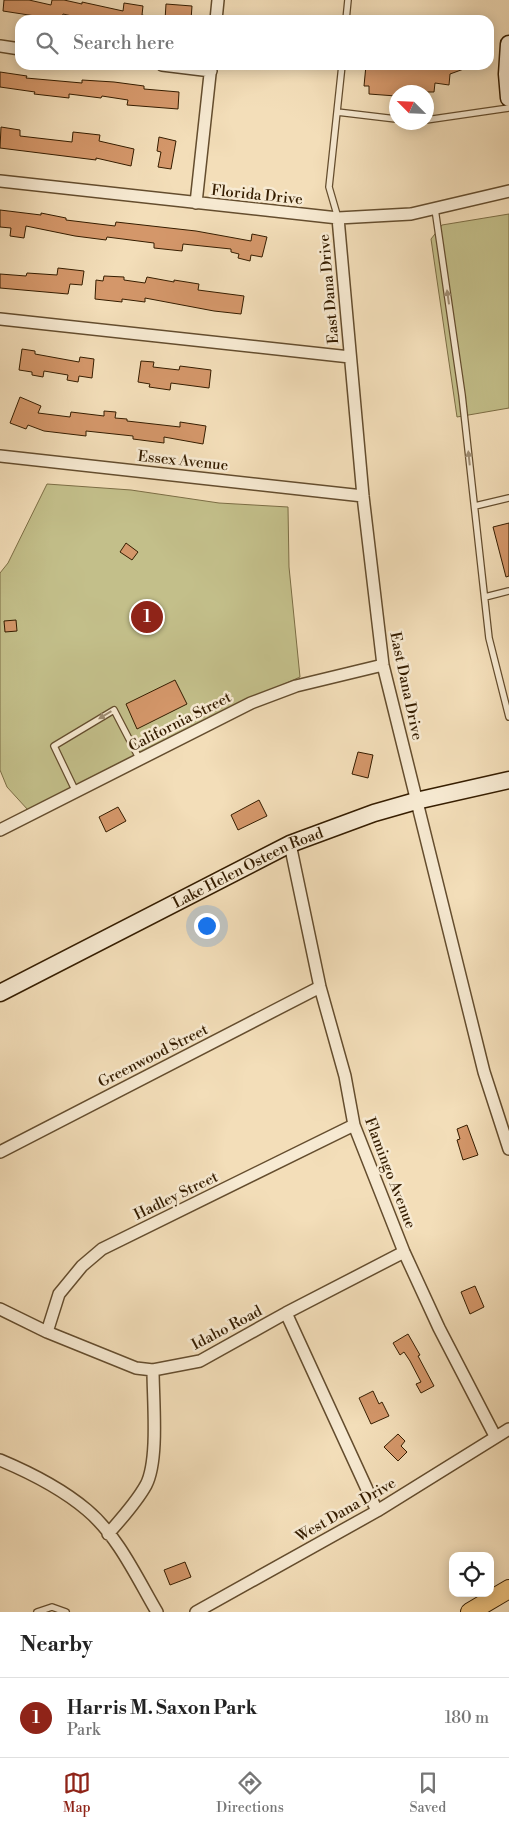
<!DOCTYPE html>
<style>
body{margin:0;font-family:"Libre Bodoni",serif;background:#f2f2f2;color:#222}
.controls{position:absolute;right:15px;bottom:15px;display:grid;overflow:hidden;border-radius:10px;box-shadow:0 2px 12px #0003}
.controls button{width:45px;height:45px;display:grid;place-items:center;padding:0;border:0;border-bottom:1px solid #e0e0e0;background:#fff;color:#222;font:25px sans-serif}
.compass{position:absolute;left:389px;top:85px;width:45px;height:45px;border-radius:50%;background:#fff;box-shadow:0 2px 12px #0003;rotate:294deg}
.you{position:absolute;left:206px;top:925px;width:18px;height:18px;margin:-12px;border:4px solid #fff;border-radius:50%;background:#1a73e8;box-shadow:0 0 0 8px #1a73e833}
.badge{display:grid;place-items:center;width:32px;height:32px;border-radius:50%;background:#8f2418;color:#fff;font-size:16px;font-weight:700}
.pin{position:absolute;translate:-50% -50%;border:2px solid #fff;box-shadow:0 1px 5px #0006}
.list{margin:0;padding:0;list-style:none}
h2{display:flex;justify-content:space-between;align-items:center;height:65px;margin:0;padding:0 20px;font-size:21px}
h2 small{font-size:16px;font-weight:400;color:#767676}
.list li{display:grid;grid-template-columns:32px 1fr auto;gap:15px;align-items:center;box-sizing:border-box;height:80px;padding:0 20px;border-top:1px solid #e0e0e0}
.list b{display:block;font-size:19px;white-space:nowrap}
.list p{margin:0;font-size:16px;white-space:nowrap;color:#767676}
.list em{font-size:16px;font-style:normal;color:#767676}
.icon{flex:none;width:28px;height:28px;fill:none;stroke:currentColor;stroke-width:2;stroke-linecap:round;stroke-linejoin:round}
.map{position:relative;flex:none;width:509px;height:1612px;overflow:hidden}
.search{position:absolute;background:#fff;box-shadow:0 2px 12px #0003;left:15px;right:15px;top:15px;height:55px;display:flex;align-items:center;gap:12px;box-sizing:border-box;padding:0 18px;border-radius:15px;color:#767676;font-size:19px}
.sheet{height:145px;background:#fff}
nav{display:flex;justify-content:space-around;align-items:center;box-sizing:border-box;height:70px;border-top:1px solid #e0e0e0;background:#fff;font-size:14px;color:#767676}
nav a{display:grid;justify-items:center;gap:2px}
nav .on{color:#8f2418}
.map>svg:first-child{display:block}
.green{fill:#c3bf8a;stroke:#7c6e45}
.building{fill:#d4976a;stroke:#351d00}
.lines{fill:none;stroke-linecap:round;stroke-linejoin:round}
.lane-casing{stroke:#644d2e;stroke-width:8}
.street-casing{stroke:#644d2e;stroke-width:14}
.secondary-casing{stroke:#351d00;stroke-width:19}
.primary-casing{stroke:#351d00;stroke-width:20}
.lane{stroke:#f7ead2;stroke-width:5.5}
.street{stroke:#f7ead2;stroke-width:11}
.secondary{stroke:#f7ead2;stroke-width:16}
.primary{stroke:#eabf7c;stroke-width:18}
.oneway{fill:#a08e74}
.labels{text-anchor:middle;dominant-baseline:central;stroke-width:5;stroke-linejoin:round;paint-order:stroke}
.street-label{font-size:15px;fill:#351d00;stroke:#f7ead2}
</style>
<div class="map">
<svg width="509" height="1612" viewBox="0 0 509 1612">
<rect width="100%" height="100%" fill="#f3deb9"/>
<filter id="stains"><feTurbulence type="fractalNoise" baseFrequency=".004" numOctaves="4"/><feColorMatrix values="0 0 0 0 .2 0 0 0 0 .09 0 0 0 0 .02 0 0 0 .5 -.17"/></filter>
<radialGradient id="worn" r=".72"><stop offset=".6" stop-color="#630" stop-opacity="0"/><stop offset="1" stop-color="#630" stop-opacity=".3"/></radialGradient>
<path class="green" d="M509 214V408L457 417 431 239 442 225Z
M47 484 131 490 219 503 288 507 289 567 300 677 219 713 28 810 7 787 0 770V573L8 563Z"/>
<path class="building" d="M4 0H29L51 5 52 0H64L82 4V2L123 11 124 3 143 6 142 15 146 16V20H90L63 14 61 20 3 11Z
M166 4 192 6 191 20H165Z
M366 65H471L472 66 450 74 449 85 435 83 434 92H396V96L369 94V86H364Z
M0 72 27 76 26 78 82 83V80L114 82 144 86V89L179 92 178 109 127 105 128 100 102 96 101 98 69 94V98L34 94 35 92 0 87Z
M1 127 20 130V136L72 142 73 132 100 135 99 141 134 149 131 166 96 158V160L0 148Z
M159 137 176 141 171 169 158 167 161 152 157 151Z
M0 210 41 215V213L66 218V220L115 226 116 222 196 231 251 241 252 234 267 237 262 257 251 255 250 261 238 258 239 254 231 252V249L183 244 182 251 154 248V243L107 237 106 240 75 236 26 226 24 238 10 236 11 228 0 227Z
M58 268 84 271 82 285 70 284 68 294 0 288V274L26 276 27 273 57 275Z
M104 276 124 277V280L145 283 147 277 174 282V280L199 284 198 290 244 296 241 314 214 311 145 298V302L122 299V302L95 299 96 280 103 281Z
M22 349 35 351V354L79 362 80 357 94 359 92 378 79 376 78 382 67 380 68 375 44 371 43 377 32 375V372L19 370Z
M141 361 154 362 153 367 179 370 180 366 211 370 209 388 171 383 170 390 149 387 150 384 138 382Z
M20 397 41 406 38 413 70 417 71 412 104 416V411L116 412 115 418 127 419V421L180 427V422L206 426 203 444 164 437V443L133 439V436L86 431V436L44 431 28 425 26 429 10 423Z
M509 523V576L506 577 493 527Z
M126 543 138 552 132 560 120 552Z
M16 620 17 631 5 632 4 621Z
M175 680 187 704 137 729 126 704Z
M358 752 373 755 368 778 352 774Z
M259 800 267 816 238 830 231 815Z
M118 807 126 821 106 832 99 817Z
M467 1125 478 1155 463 1160 457 1140 460 1139 457 1129Z
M475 1286 484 1307 470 1314 461 1292Z
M408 1334 420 1355 418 1356 434 1386 421 1393 416 1384 421 1382 410 1361 404 1352 400 1355 393 1343Z
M373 1391 379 1404 382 1402 389 1416 371 1424 359 1398Z
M398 1434 405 1441 401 1446 407 1452 398 1461 384 1447Z
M185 1562 191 1577 170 1585 164 1570Z"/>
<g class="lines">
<defs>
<path id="lane" d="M346 20 348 0
M337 112 396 119
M426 120 509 108
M435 209 462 395 489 638 509 717
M338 218 329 187 342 65
M475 506 509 498
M485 597 509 591
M76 792 54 746 114 710 140 760
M37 1612 52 1607 66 1612"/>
<path id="street" d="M216 20 218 0
M0 46 20 49
M162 65 211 71
M0 181 338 218 411 214 509 191
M196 203 211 65
M338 218 363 496 383 665 484 1072 509 1149
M0 319 350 357
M0 456 363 496
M0 830 251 703 296 686 383 665
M290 844 320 987 345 1076 354 1125 404 1252 439 1328 495 1436
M0 1152 320 987
M0 1309 47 1332 136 1368 153 1370 200 1361 286 1313 404 1252
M286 1313 377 1511
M47 1332 59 1294 82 1266 102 1249 354 1125
M0 1460C31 1473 61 1488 87 1510 118 1536 137 1578 157 1612
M108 1534C122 1518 136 1503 146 1485 159 1460 153 1400 153 1370
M196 1612 377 1511 509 1429"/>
<g id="secondary">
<path d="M509 44 507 74 509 98"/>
<path id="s1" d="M0 993 290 844 374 813 416 801 509 780"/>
</g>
<path id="primary" d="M470 1612 509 1589"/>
</defs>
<use href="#lane" class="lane-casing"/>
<use href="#street" class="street-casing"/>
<use href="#secondary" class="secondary-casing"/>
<use href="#primary" class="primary-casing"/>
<use href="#lane" class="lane"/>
<use href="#street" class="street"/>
<use href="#secondary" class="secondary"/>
<use href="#primary" class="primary"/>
</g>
<defs><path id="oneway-solid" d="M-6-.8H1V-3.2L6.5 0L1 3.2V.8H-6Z" transform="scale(1.25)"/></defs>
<g class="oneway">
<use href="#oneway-solid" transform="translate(448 297) rotate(-98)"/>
<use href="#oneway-solid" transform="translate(469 458) rotate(-96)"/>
<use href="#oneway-solid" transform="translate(105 715) rotate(149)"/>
</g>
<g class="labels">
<g class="street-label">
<text transform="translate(257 195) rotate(6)">Florida Drive</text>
<text transform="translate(329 289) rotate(-95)">East Dana Drive</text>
<text transform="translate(183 461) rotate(6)">Essex Avenue</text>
<text transform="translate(406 686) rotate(78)">East Dana Drive</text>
<text transform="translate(180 722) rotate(-27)">California Street</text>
<text stroke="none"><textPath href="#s1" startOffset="278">Lake Helen Osteen Road</textPath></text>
<text transform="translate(153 1056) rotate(-27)">Greenwood Street</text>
<text transform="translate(390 1173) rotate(69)">Flamingo Avenue</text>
<text transform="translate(176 1196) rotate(-26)">Hadley Street</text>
<text transform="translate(227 1328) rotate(-28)">Idaho Road</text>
<text transform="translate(346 1510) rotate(-30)">West Dana Drive</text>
</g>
</g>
<rect width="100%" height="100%" filter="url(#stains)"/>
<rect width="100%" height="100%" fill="url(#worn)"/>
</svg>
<div class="controls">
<button><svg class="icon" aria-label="locate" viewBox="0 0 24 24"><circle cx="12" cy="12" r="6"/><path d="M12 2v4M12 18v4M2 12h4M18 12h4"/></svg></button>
</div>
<svg class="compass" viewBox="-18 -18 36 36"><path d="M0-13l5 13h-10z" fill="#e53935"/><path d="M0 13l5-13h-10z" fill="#767676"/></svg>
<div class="you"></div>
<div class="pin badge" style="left:147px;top:617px">1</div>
<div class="search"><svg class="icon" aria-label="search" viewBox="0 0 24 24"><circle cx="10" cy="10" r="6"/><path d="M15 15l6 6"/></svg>Search here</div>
</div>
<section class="sheet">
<h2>Nearby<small></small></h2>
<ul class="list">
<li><span class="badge">1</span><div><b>Harris M. Saxon Park</b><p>Park</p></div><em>180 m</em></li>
</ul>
</section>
<nav>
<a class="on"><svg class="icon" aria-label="map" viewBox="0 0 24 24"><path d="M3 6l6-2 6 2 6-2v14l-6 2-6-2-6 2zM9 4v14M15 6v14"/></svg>Map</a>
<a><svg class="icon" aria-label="directions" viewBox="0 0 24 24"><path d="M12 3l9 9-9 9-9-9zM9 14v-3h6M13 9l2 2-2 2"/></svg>Directions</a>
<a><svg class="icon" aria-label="saved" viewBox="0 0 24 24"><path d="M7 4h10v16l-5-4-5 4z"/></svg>Saved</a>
</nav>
